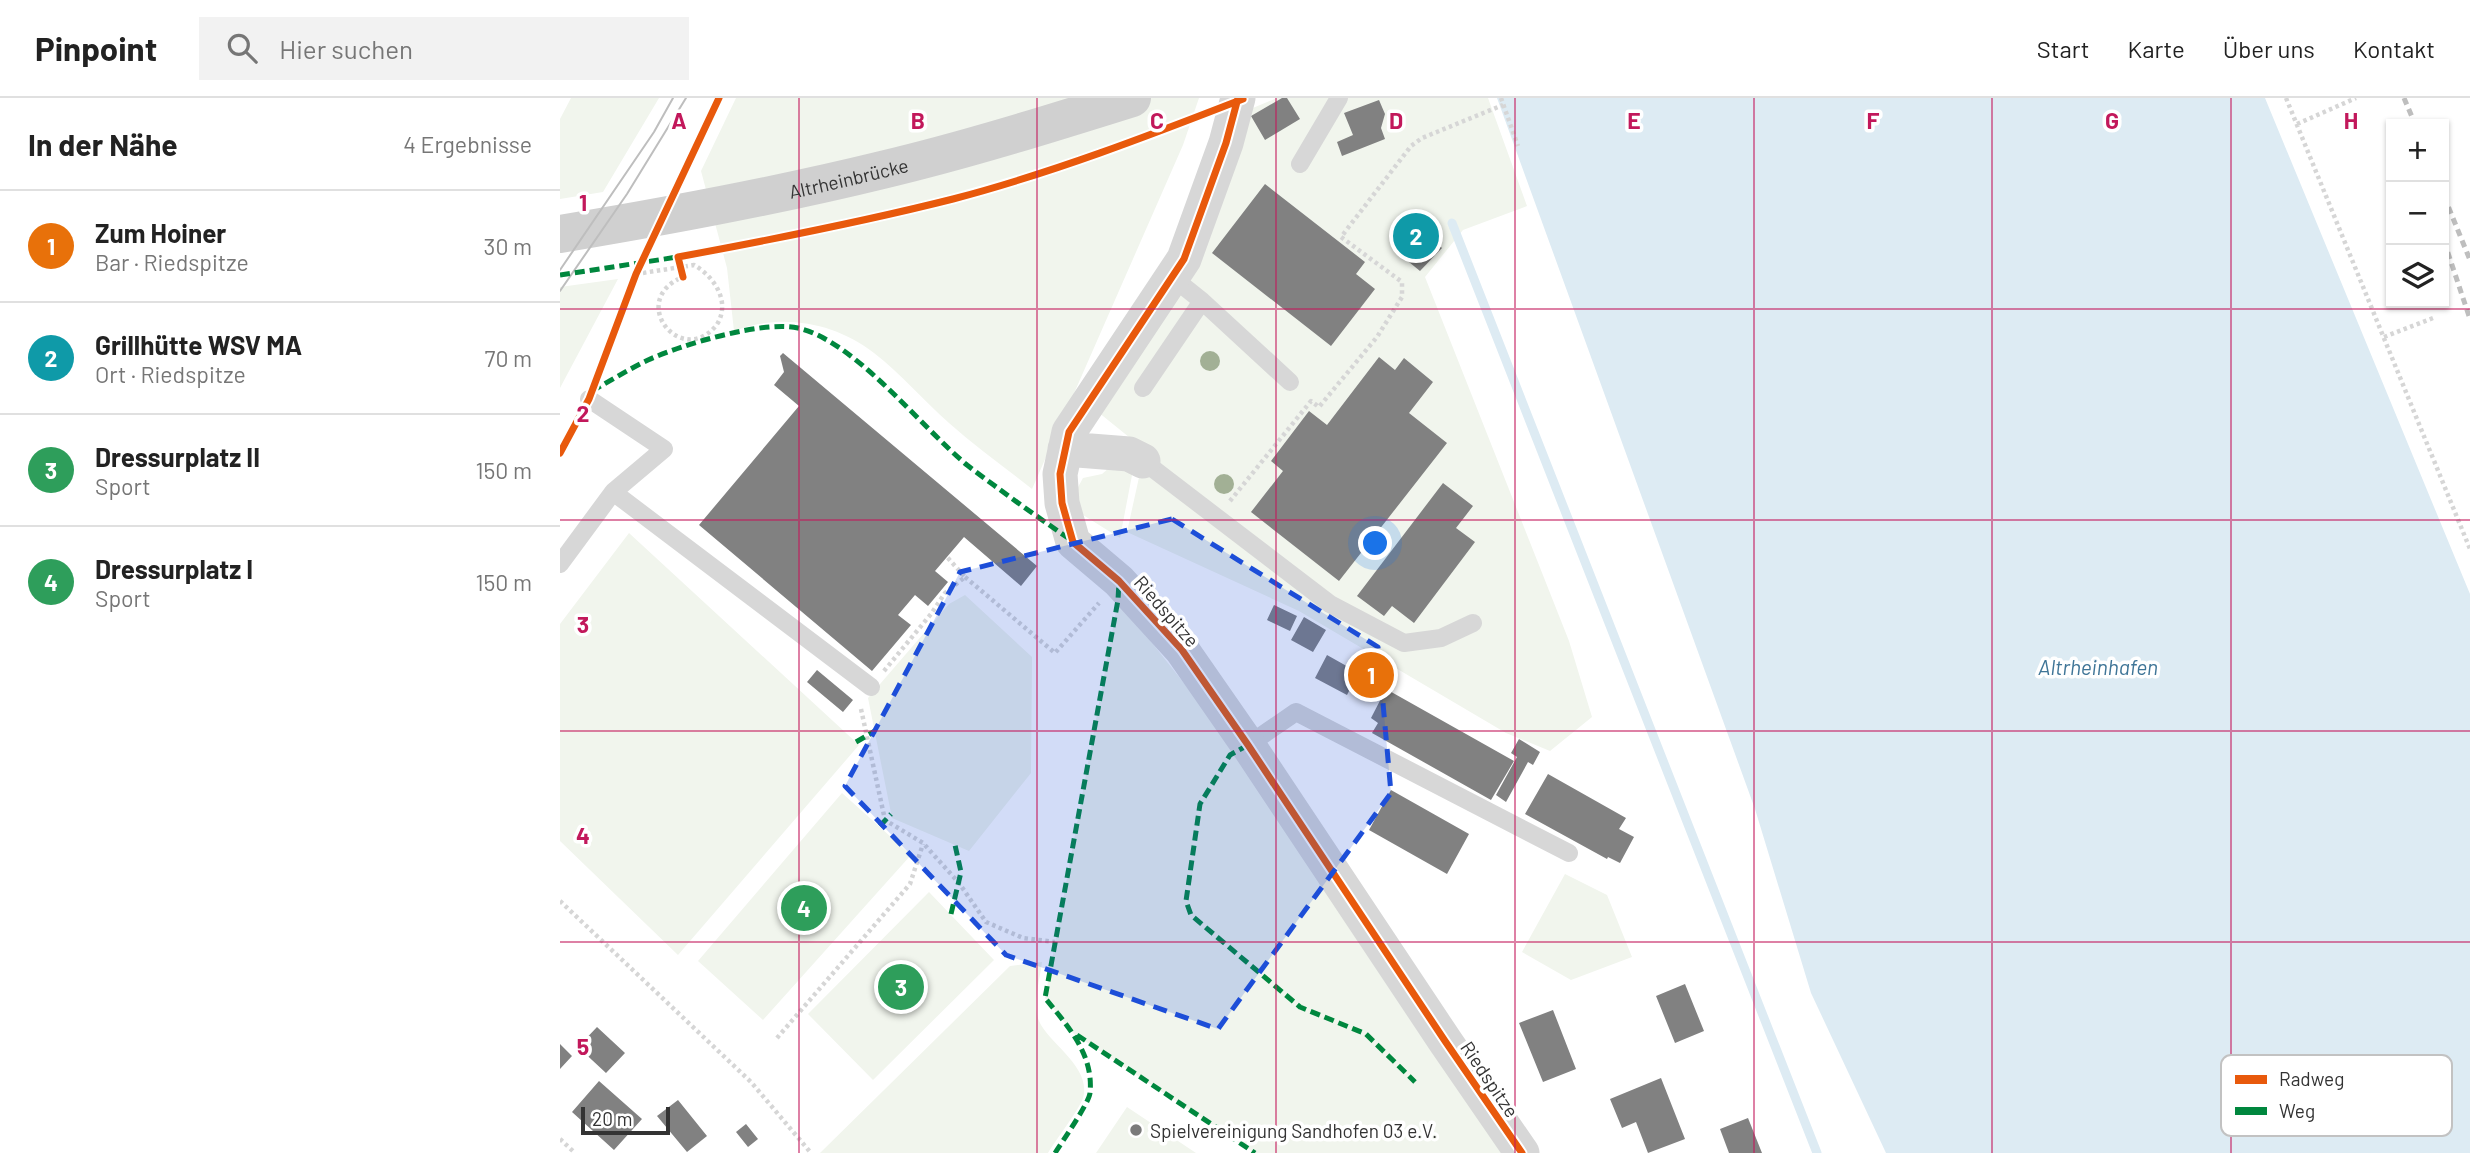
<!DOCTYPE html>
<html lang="de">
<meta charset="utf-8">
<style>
body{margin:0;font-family:Barlow,sans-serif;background:#f2f2f2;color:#222}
.controls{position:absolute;right:21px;top:21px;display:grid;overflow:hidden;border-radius:0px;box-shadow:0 2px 5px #0004}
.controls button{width:63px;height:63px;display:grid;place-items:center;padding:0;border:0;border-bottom:2px solid #e0e0e0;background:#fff;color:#222;font:35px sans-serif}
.scale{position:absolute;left:21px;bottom:18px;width:89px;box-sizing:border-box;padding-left:7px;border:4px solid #333;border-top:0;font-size:19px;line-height:24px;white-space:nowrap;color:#333;-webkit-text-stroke:5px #fff;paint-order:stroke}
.you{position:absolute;left:816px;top:446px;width:24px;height:24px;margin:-18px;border:5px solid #fff;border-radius:50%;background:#1a73e8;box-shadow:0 0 0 10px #1a73e833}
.badge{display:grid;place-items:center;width:46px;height:46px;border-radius:50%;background:#7a7a7a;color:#fff;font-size:23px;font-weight:700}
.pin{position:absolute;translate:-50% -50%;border:4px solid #fff;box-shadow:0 2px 7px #0006}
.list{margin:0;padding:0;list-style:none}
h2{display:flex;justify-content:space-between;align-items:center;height:91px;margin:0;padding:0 28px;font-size:30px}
h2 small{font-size:23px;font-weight:400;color:#767676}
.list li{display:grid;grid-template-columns:46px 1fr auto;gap:21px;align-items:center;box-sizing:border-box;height:112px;padding:0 28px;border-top:2px solid #e0e0e0}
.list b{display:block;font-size:26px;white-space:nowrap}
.list p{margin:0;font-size:23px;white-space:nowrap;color:#767676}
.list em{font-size:23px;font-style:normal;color:#767676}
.icon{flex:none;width:38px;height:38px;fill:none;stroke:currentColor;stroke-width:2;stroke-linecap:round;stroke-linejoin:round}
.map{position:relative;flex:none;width:1910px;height:1055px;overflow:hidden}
header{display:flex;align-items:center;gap:42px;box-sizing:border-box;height:98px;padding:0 35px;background:#fff;border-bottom:2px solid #e0e0e0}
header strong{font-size:33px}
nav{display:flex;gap:38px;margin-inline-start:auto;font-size:24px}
.search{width:490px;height:63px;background:#f2f2f2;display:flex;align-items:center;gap:18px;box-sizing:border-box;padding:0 24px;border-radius:0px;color:#767676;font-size:26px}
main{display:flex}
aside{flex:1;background:#fff}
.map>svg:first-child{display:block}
.green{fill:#f1f5ed}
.water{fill:#ddebf3}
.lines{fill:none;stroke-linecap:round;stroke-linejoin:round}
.stream{stroke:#ddebf3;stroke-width:9}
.building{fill:#818181}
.path{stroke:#d6d6d6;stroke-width:4.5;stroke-dasharray:3.5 3.5;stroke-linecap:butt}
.lane{stroke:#d7d7d7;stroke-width:18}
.street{stroke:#d7d7d7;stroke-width:35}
.secondary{stroke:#d0d0d0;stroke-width:38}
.tram{stroke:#bebebe;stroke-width:2}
.rail{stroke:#bebebe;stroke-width:5;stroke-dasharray:7 5;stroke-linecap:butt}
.quiet{stroke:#00873e;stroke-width:5;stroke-dasharray:10 5;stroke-linecap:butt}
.cycleway-casing{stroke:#fff;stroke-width:11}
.cycleway{stroke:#e8590c;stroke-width:7}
.tree{fill:#a2b095}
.marked{fill:#1d4ed8;fill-opacity:0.2;stroke:#1d4ed8;stroke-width:5;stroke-dasharray:14 9;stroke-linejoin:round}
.grid{fill:none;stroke:#c2185b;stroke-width:2;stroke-opacity:0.55}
.poi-dot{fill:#7a7a7a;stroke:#fff;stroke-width:2.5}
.labels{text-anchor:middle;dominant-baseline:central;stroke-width:7;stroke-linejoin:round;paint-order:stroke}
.street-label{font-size:19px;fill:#333;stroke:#fff}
.poi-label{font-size:19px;fill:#333;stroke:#fff;text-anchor:start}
.water-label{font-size:21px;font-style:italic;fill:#3f7597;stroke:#fff}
.key{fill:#fff;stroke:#c2c2c2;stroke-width:2}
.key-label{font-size:19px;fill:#333}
.grid-label{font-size:23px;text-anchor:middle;font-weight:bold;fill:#c2185b;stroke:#fff;stroke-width:7;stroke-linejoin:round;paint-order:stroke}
</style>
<header>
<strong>Pinpoint</strong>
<div class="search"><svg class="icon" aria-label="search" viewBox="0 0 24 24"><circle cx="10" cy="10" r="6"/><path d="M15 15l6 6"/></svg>Hier suchen</div>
<nav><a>Start</a><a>Karte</a><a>Über uns</a><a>Kontakt</a></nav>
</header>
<main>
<aside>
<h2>In der Nähe<small>4 Ergebnisse</small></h2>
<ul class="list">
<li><span class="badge" style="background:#e8710a">1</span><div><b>Zum Hoiner</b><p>Bar · Riedspitze</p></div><em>30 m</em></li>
<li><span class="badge" style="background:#0f9aa8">2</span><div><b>Grillhütte WSV MA</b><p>Ort · Riedspitze</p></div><em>70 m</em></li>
<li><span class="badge" style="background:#2e9e5b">3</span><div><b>Dressurplatz II</b><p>Sport</p></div><em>150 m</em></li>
<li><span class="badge" style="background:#2e9e5b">4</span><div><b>Dressurplatz I</b><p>Sport</p></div><em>150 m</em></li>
</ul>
</aside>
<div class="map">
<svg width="1910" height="1055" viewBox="0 0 1910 1055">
<rect width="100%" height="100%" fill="#fff"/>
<path class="green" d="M11 0H99L43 94 0 101V21Z
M176 0H639L623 47 472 391C444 369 415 348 389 325 363 302 341 276 314 255 274 224 221 215 174 233L167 170 141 73Z
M717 0H928L967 108 903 132 865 179 1009 543 1032 619 990 653 946 635 739 513 567 434 585 352 538 314 688 12Z
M58 181 0 290V189Z
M556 364 573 372 560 440 515 412 517 391 523 380 542 376Z
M69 435 299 647 118 857 0 743V526Z
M405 497 472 559 471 675 409 753 332 720 308 600 389 506Z
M558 502 684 661 950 1055H695L514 936 485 900Z
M282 695 351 757 203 922 138 863Z
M1005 776 1047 797 1072 859 1011 882 962 854Z
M369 794 434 862 313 982 248 916Z
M482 864C480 881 472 907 479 923 489 946 532 969 523 1000 519 1012 495 1043 488 1055H260L450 868Z
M567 1009 636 1055H536Z"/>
<path class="water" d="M937 0H1705L1910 496V1055H1326L1251 895 1195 711Z"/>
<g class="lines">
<path class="stream" d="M892 125 1257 1055"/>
</g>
<path class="building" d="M722 0H727L740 21 705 42 691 18Z
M819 2 825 16 821 30 825 41 782 58 777 44 793 37 784 15Z
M705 86 805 164 796 176 815 191 771 248 652 155Z
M855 126 882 150 860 173 833 151Z
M223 255 477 468 461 488 404 439 375 473 388 484 368 508 355 497 338 517 351 527 312 573 139 427 239 308 214 287 224 274 220 258Z
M819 259 835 272 844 260 873 284 849 315 887 345 779 483 691 414 723 373 711 363 749 313 767 327Z
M883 385 913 408 896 430 915 444 854 525 832 508 824 518 797 498Z
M714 507 737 518 730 533 707 522Z
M744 519 766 532 753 554 731 542Z
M767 557 799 575 809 557 833 570 821 593 796 579 787 597 755 580Z
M257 572 293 602 283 614 247 584Z
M826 591 954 663 931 702 812 635 818 625 811 620Z
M959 641 980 654 973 667 968 664 946 704 936 697 957 659 951 655Z
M988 676 1066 720 1059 731 1074 739 1060 765 1048 759 1047 761 965 716Z
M831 692 909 736 887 776 809 732Z
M1125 886 1144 933 1115 945 1096 898Z
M993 912 1016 971 983 984 959 925Z
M37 929 65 955 46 975 18 949Z
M0 946 12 958 0 971Z
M1101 980 1125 1041 1088 1055 1076 1024 1062 1030 1050 1001Z
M39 983 82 1021 54 1052 12 1014Z
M118 1002 147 1038 127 1054 97 1018Z
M1188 1020 1202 1055H1169L1160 1031Z
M186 1026 198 1041 188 1049 176 1034Z"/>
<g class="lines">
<path class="path" d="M941 0 958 48
M1726 0 1910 451
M1737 26 1796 0
M76 176 134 167C148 175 160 189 162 205 163 214 160 224 154 230 118 268 68 201 123 179L118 159
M1824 239 1873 220
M670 403 751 303 759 309 817 239 842 199V184L781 139 851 48 862 40 943 7
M405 479 495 555 539 505
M324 573 371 516 385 495 405 479 387 459
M301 611 325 722 363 745 399 785 426 824 463 840 495 844
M0 803 191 984 251 1055
M217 940 350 786 363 746
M0 1041 15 1055"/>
<path class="lane" d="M740 66 779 0
M612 179 642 203 730 284
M583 290 642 203
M29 301 104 351 53 394
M583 363 770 506 844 545 881 540 913 525
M0 466 53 394 311 589
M688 647 736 614 1009 755"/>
<path class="street" d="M678 0 666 45 624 161 509 334 500 376 502 405 513 444 559 483 622 552 688 647 885 943 962 1055
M505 351 569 356 583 363"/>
<path class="secondary" id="s1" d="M0 136C108 118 216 98 322 72 406 52 489 26 572 0"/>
<path class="tram" d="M0 172 94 34 113 0
M0 193 67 96 126 0"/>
<path class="rail" d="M1844 0 1855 26
M1884 98 1910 162
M1884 143 1910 221"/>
<path class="quiet" d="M0 177 124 158
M32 293C50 283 69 271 88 262 121 247 203 222 238 230 295 243 361 329 407 367 441 393 476 418 511 442
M296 644 315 633
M688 647 670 657 640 706 626 803 631 817 740 909 806 936 855 984
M320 728 331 716
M391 816 401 774 395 747
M517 937 695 1055
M495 1055C502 1044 529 1005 530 995 534 956 507 927 485 900L558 502 559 483"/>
<defs>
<path id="cycleway" d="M678 0 666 45 624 161 509 334 500 376 502 405 513 444 559 483 622 552 688 647 885 943 962 1055
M123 179 118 159C210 142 302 124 393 101 492 75 588 38 683 1
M0 355 29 301 76 176 159 0"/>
</defs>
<use href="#cycleway" class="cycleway-casing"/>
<use href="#cycleway" class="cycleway"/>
</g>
<g class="tree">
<circle cx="650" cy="263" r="10"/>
<circle cx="664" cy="386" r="10"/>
</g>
<path class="marked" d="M612 421 818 549 831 695 658 931 446 857 285 688 400 474Z"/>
<path class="grid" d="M239 0V1055M477 0V1055M716 0V1055M955 0V1055M1194 0V1055M1432 0V1055M1671 0V1055M0 211H1910M0 422H1910M0 633H1910M0 844H1910"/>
<circle class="poi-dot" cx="576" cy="1032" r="7"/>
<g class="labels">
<g class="street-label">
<text stroke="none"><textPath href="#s1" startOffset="294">Altrheinbrücke</textPath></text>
<text transform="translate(607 513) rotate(49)">Riedspitze</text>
<text transform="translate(930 981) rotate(56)">Riedspitze</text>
</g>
<g class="poi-label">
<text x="590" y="1032">Spielvereinigung Sandhofen 03 e.V.</text>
</g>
<g class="water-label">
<text x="1538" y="568">Altrheinhafen</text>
</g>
</g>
<rect x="1661" y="957" width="231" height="81" rx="10" class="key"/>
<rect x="1675" y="977" width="32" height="9" fill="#e8590c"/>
<rect x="1675" y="1009" width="32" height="8" fill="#00873e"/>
<g class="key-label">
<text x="1719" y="988">Radweg</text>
<text x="1719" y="1020">Weg</text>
</g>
<g class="grid-label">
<text x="119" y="31">A</text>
<text x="358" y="31">B</text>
<text x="597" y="31">C</text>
<text x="836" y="31">D</text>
<text x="1074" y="31">E</text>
<text x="1313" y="31">F</text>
<text x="1552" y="31">G</text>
<text x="1791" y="31">H</text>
<text x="23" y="113">1</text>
<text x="23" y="324">2</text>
<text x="23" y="535">3</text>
<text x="23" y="746">4</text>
<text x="23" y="957">5</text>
</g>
</svg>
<div class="controls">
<button>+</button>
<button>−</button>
<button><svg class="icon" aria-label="layers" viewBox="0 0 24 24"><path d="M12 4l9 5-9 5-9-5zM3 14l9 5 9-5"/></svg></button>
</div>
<div class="scale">20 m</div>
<div class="you"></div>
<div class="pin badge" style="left:811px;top:577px;background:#e8710a">1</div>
<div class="pin badge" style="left:856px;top:138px;background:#0f9aa8">2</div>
<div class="pin badge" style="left:341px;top:889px;background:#2e9e5b">3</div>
<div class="pin badge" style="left:244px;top:810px;background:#2e9e5b">4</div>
</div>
</main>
